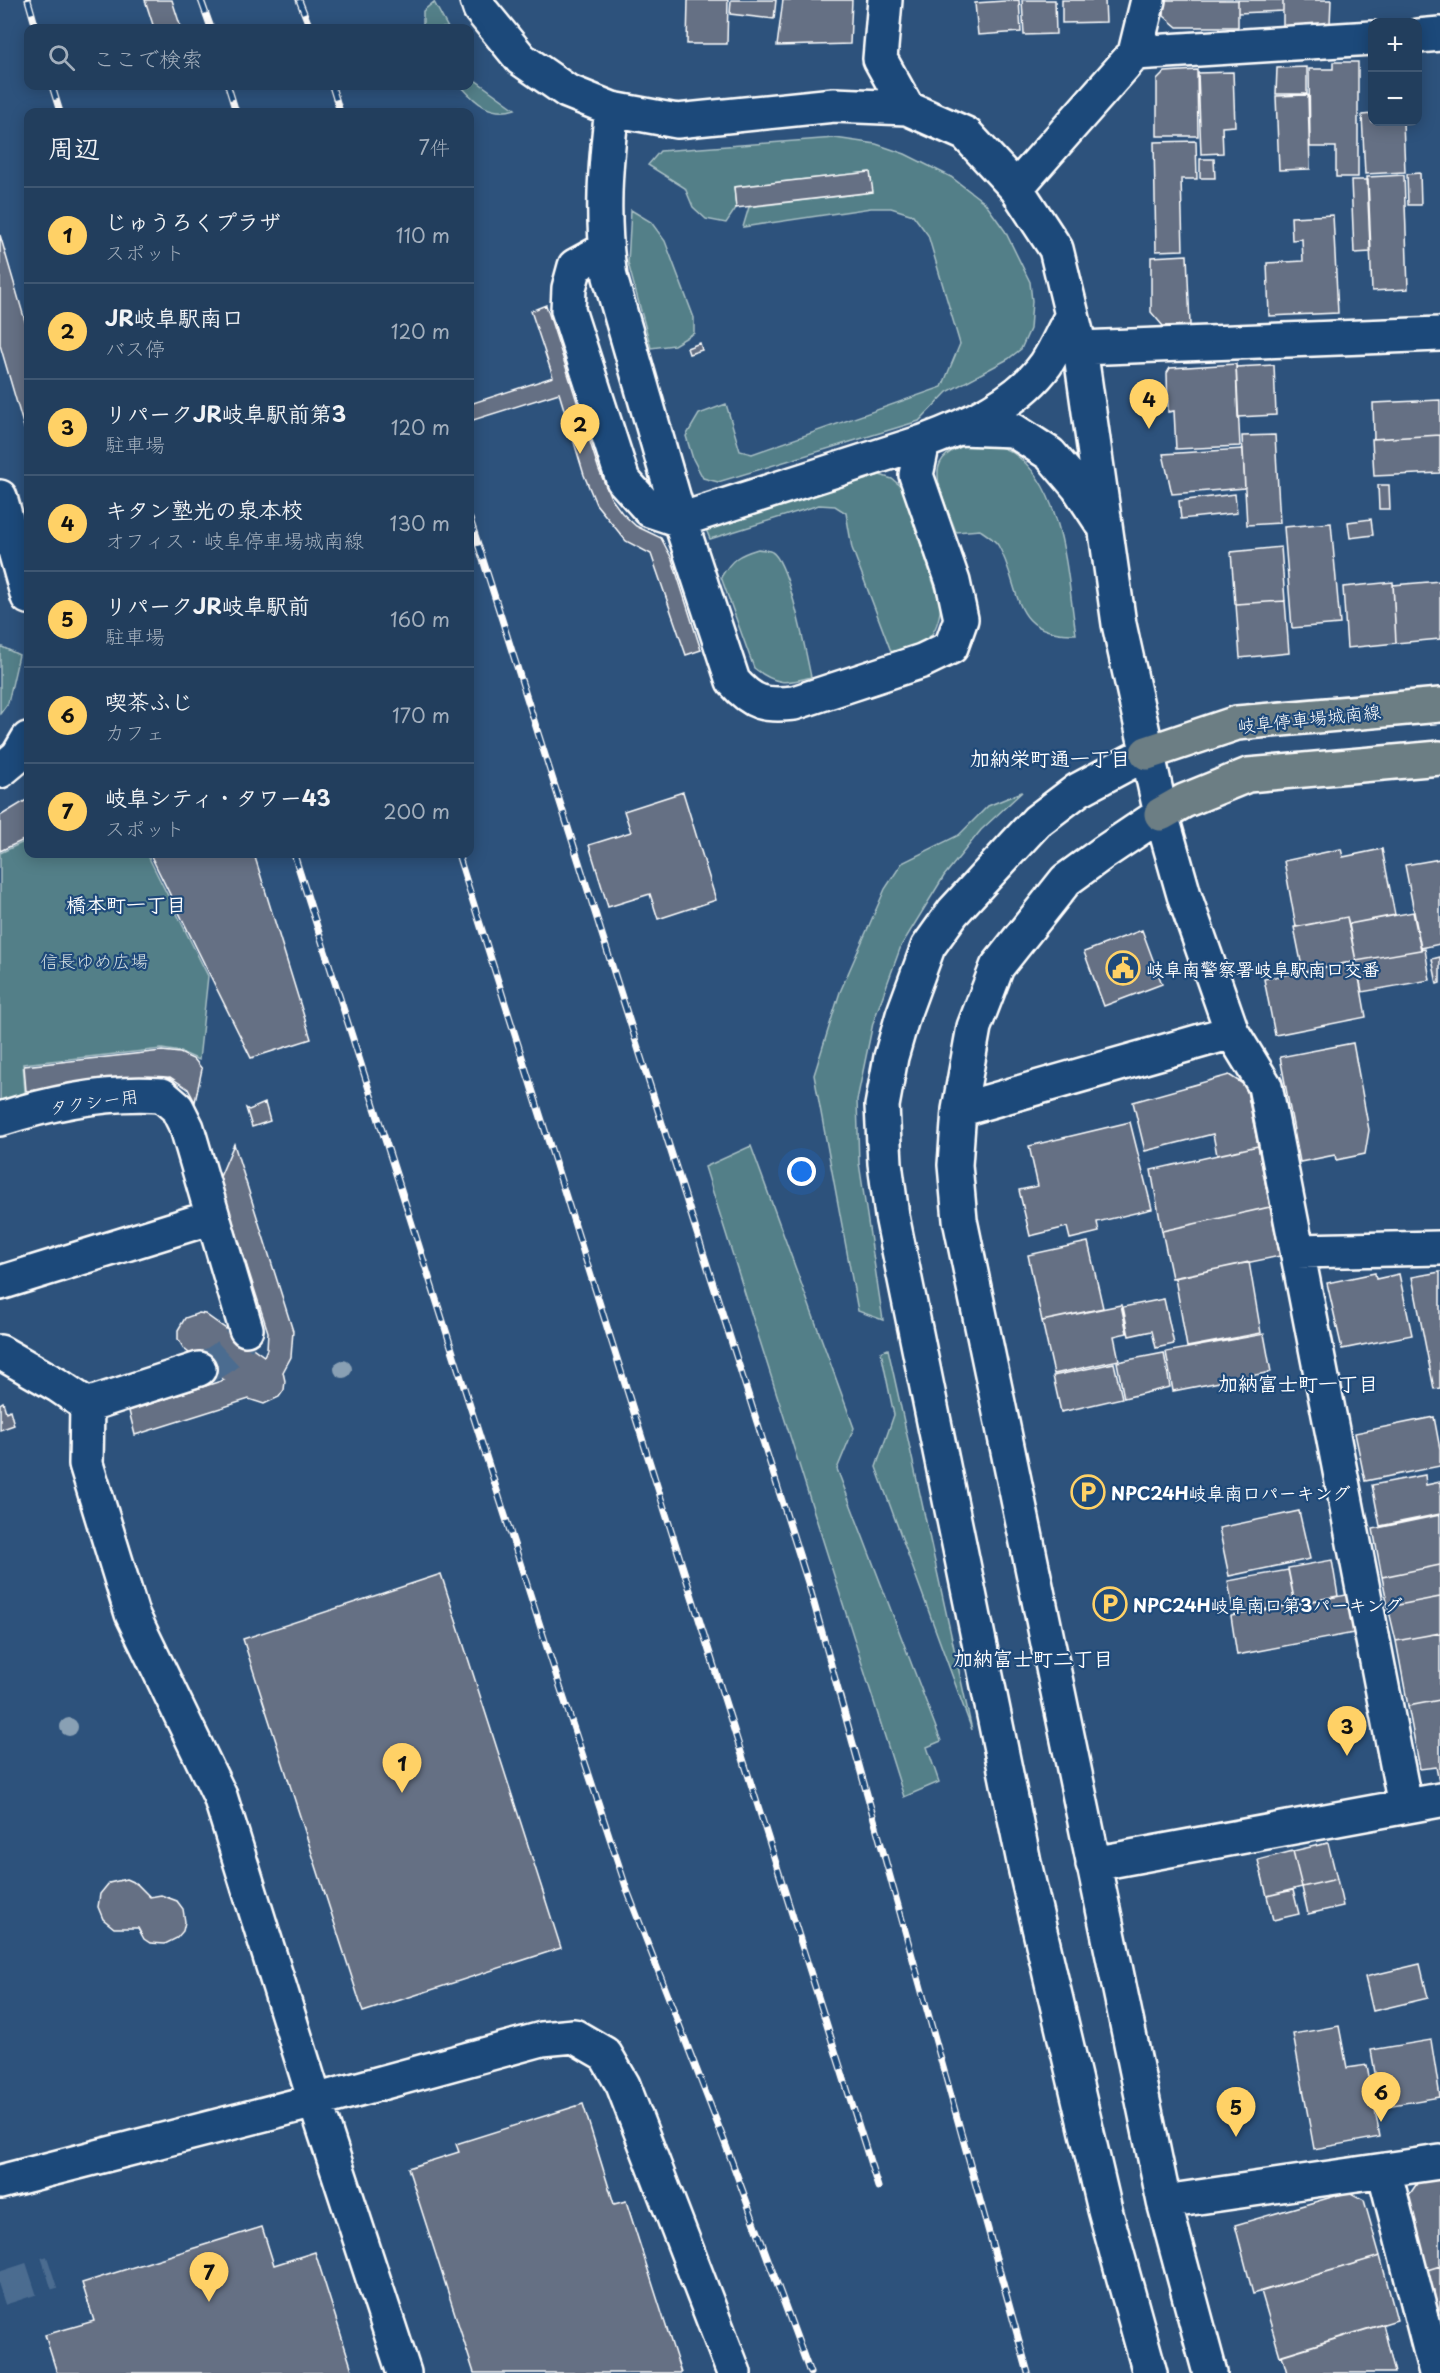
<!DOCTYPE html>
<html lang="ja">
<meta charset="utf-8">
<style>
body{margin:0;font-family:"Playpen Sans","Klee One",sans-serif;background:#2e4966;color:#f1f3f6}
.controls{position:absolute;right:18px;top:18px;display:grid;overflow:hidden;border-radius:12px;box-shadow:0 3px 15px #0003}
.controls button{width:54px;height:54px;display:grid;place-items:center;padding:0;border:0;border-bottom:2px solid #3f5772;background:#223e5d;color:#f1f3f6;font:30px sans-serif}
.you{position:absolute;left:802px;top:1172px;width:21px;height:21px;margin:-15px;border:4px solid #fff;border-radius:50%;background:#1a73e8;box-shadow:0 0 0 9px #1a73e833}
.badge{display:grid;place-items:center;width:39px;height:39px;border-radius:50%;background:#ffd166;color:#111;font-size:20px;font-weight:700}
.pin{position:absolute;translate:-50% -50px;filter:drop-shadow(0 2px 3px #0008)}
.pin::after{content:'';position:absolute;top:32px;width:21px;height:18px;background:inherit;clip-path:polygon(0 0,100% 0,50% 100%)}
.list{margin:0;padding:0;list-style:none}
h2{display:flex;justify-content:space-between;align-items:center;height:78px;margin:0;padding:0 24px;font-size:26px}
h2 small{font-size:20px;font-weight:400;color:#a2aebc}
.list li{display:grid;grid-template-columns:39px 1fr auto;gap:18px;align-items:center;box-sizing:border-box;height:96px;padding:0 24px;border-top:2px solid #3f5772}
.list b{display:block;font-size:22px;white-space:nowrap}
.list p{margin:0;font-size:20px;white-space:nowrap;color:#a2aebc}
.list em{font-size:20px;font-style:normal;color:#a2aebc}
.icon{flex:none;width:33px;height:33px;fill:none;stroke:currentColor;stroke-width:2;stroke-linecap:round;stroke-linejoin:round}
.map{position:relative;flex:none;width:1440px;height:2373px;overflow:hidden}
.search{position:absolute;background:#223e5d;box-shadow:0 3px 15px #0003;left:24px;top:24px;width:450px;height:66px;display:flex;align-items:center;gap:15px;box-sizing:border-box;padding:0 21px;border-radius:12px;color:#a2aebc;font-size:22px}
.panel{position:absolute;background:#223e5d;box-shadow:0 3px 15px #0003;left:24px;top:108px;width:450px;height:750px;border-radius:12px}
.map>svg:first-child{display:block}
.green{fill:#527f88;stroke:#a8bfc4;stroke-width:1.5}
.building{fill:#657084;stroke:#fff;stroke-width:1.5}
.lines{fill:none;stroke-linecap:round;stroke-linejoin:round}
.minor-tunnel{stroke:#4c6c90;stroke-width:33;stroke-dasharray:33 16;stroke-linecap:butt}
.minor-casing{stroke:#fff;stroke-width:38}
.major-casing{stroke:#fff;stroke-width:38}
.minor{stroke:#1f4a7a;stroke-width:33}
.major{stroke:#6c7e84;stroke-width:33}
.rail-casing{stroke:#fff;stroke-width:7}
.rail{stroke:#1f4a7a;stroke-width:4.5;stroke-dasharray:14;stroke-linecap:butt}
.tree{fill:#89a0b4}
.labels{text-anchor:middle;dominant-baseline:central;stroke-width:4.5;stroke-linejoin:round;paint-order:stroke}
.street-label{font-size:18px;fill:#fff;stroke:#1f4a7a}
.park-label{font-size:18px;fill:#d4dfe1;stroke:#1f4a7a}
.poi-label{font-size:18px;font-weight:bold;fill:#fff;stroke:#1f4a7a;text-anchor:start}
.neighbourhood-label{font-size:20px;font-weight:bold;fill:#fff;stroke:#1f4a7a}
</style>
<div class="map">
<svg width="1440" height="2373" viewBox="0 0 1440 2373">
<rect width="100%" height="100%" fill="#2d527c"/>
<filter id="ink" filterUnits="userSpaceOnUse"><feTurbulence type="fractalNoise" baseFrequency=".0167" numOctaves="2"/><feDisplacementMap in="SourceGraphic" scale="12" xChannelSelector="R" yChannelSelector="G"/><feConvolveMatrix kernelMatrix="1 2 1 2 8 2 1 2 1" color-interpolation-filters="sRGB"/></filter>
<g filter="url(#ink)">
<path class="green" d="M434 2 448 28H423V11Z
M470 71 475 80 515 109C491 117 476 103 461 86H470Z
M835 138 876 144 905 154 951 177 985 203 1005 231 1030 282 1032 301 1030 329 1021 349 1008 359 947 392 919 421 718 482 703 478 693 459 686 436 699 414 726 404 740 451 752 454 942 387 960 344 928 235 913 215 891 208H871L743 227 749 207 872 192 870 172 734 187 736 208 726 223 706 219 693 207 685 188 648 165 660 151Z
M631 210 651 222 665 241 694 318V333L674 345 651 348 628 263Z
M982 442C992 445 1004 447 1013 453 1065 487 1067 578 1076 634 1008 635 1023 589 998 545 994 539 986 534 980 530L956 532C940 487 915 452 982 442Z
M880 475 892 479 902 487 941 606C936 643 924 642 892 654L852 548 846 513 835 506 819 505 710 539 705 527Z
M758 549C762 550 769 550 772 552 789 562 806 654 811 677 786 684 776 685 754 668L721 577C732 559 738 555 758 549Z
M0 646 19 655 8 703 0 714Z
M1022 792 981 830 944 876 901 946 873 1023 857 1100 859 1163 883 1320 858 1311 814 1075 840 992 885 889 902 863 959 835 988 806Z
M28 840V854H147L208 976 199 1060 181 1052 162 1049 23 1064 25 1092 8 1104 0 1107V853Z
M751 1146 854 1428 837 1469 941 1741 927 1747 939 1782 904 1797 705 1167Z
M888 1349 972 1730 876 1467 894 1415 881 1352Z"/>
<path class="building" d="M145 0H172L181 28H154Z
M688 0H728L727 44H687Z
M731 0H776L774 19 730 14Z
M783 0H852L850 44 777 46Z
M1019 0 1021 32 978 35 975 3Z
M1022 0H1055L1056 34 1024 35Z
M1062 0H1105L1106 22 1062 23Z
M1164 0H1238V27H1177L1164 16Z
M1238 0H1283V11L1238 13Z
M1283 0H1331L1330 24 1283 27Z
M1333 62H1358V177H1336V147H1310L1309 69H1333Z
M1307 67V94H1276L1277 68Z
M1197 70 1198 136H1157V80L1165 72Z
M1233 72 1235 126 1222 127 1223 153 1201 154 1198 73Z
M1308 95 1310 169 1279 170 1276 96Z
M1372 114V122H1403L1405 172 1365 174 1362 115Z
M1196 141 1197 179H1181L1183 250 1156 251 1154 142Z
M1200 159H1214L1215 178H1200Z
M870 172 873 192 736 208 734 187Z
M1420 173 1421 205H1408L1407 174Z
M1404 175 1408 289 1372 291 1367 177Z
M1351 180H1368L1371 252 1354 253Z
M1333 215 1338 313 1269 316 1267 263 1303 261 1302 239 1292 240 1291 217Z
M0 235 28 331V441L0 345Z
M1187 255 1190 325 1163 326 1151 312V257Z
M546 305 599 470 611 498 622 513 636 526 661 538 672 559 701 650 686 655 651 554 626 541 596 504 584 475 559 393 470 421V404L553 377 531 311Z
M700 343 702 350 689 354 687 348Z
M1236 364 1240 446 1176 449 1174 411 1168 412 1167 373 1170 368Z
M1274 365 1276 415 1238 417 1236 367Z
M1440 400V435L1374 439 1373 403Z
M1275 435 1280 523 1247 525 1242 436Z
M1440 435V473L1374 476 1372 439Z
M1243 449 1245 488 1172 494 1163 454Z
M1378 485H1389L1390 509H1379Z
M1235 494 1237 513 1181 519 1179 501Z
M1371 519 1373 535 1350 538 1348 522Z
M1331 523 1340 624 1292 628 1284 527Z
M1281 547 1285 601 1235 604 1231 552Z
M1440 581V639L1396 643 1393 585Z
M1393 582 1396 643 1347 648 1343 587Z
M1285 601 1289 653 1240 658 1236 604Z
M683 792 716 900 658 919 650 894 608 907 589 845 631 832 624 811Z
M28 799V838L0 851V816Z
M1341 849 1343 857 1382 849 1395 915 1349 924 1347 917 1296 927 1284 861Z
M150 854H254L311 1039 251 1058Z
M1440 859V944L1421 948 1405 865Z
M1413 912 1421 950 1356 961 1349 924Z
M1347 917 1356 961 1303 972 1294 927Z
M1142 930 1162 984 1104 1006 1084 952Z
M1425 949 1430 980 1362 992 1356 961Z
M1440 957V983L1437 984 1432 959Z
M1356 961 1366 1017 1275 1035 1264 979Z
M1353 1043 1369 1130 1365 1154 1336 1160 1335 1155 1300 1162 1280 1057Z
M162 1051 180 1053 195 1060 202 1069 195 1102 188 1089 170 1077 26 1091 24 1066Z
M1229 1075 1246 1086 1258 1146 1217 1155 1213 1134 1145 1151 1133 1102Z
M265 1103 270 1121 252 1127 246 1108 249 1110Z
M1130 1122 1152 1209 1097 1222 1099 1232 1070 1239 1067 1227 1030 1236 1019 1190 1038 1186 1029 1146Z
M234 1144 293 1331 291 1357 283 1372 285 1381 284 1390 279 1397 264 1404 249 1399 135 1435 129 1411 224 1380 184 1349 178 1339V1330L185 1318 199 1313 205 1314 264 1356 267 1349 268 1332 219 1179Z
M1258 1146 1270 1207 1162 1231 1151 1170Z
M1270 1207 1280 1256 1172 1278 1162 1231Z
M1088 1242 1103 1308 1042 1321 1028 1255Z
M1249 1262 1261 1333 1187 1347 1175 1278Z
M1440 1272V1388L1434 1389 1412 1277Z
M1375 1273 1376 1279 1399 1274 1412 1335 1342 1349 1327 1283Z
M1164 1299 1174 1344 1156 1348 1152 1331 1129 1336 1123 1307Z
M1121 1305 1127 1333 1114 1336 1119 1360 1054 1374 1042 1321Z
M1264 1334 1271 1372 1173 1391 1166 1352Z
M1164 1353 1170 1387 1124 1398 1117 1362Z
M1114 1363 1122 1398 1061 1412 1053 1376Z
M3 1402 6 1412 10 1410 14 1425 0 1430V1404Z
M1434 1417 1440 1449V1466L1365 1481 1355 1433Z
M1425 1475 1426 1485 1440 1482V1514L1380 1526 1372 1485Z
M1299 1511 1310 1559 1229 1576 1219 1528Z
M1440 1515V1565L1382 1577 1373 1529Z
M1332 1560 1338 1596 1295 1604 1288 1568Z
M1440 1565V1597L1388 1607 1382 1577Z
M1288 1570 1295 1604 1234 1615 1228 1581Z
M441 1574 561 1948 363 2012 243 1639Z
M1346 1595 1354 1633 1237 1655 1231 1616Z
M1440 1597V1633L1396 1641 1388 1607Z
M1440 1633V1700L1408 1706 1396 1641Z
M1440 1700V1782H1439L1436 1767 1420 1769 1408 1706Z
M1328 1843 1337 1879 1302 1887 1293 1851Z
M1293 1851 1302 1887 1267 1896 1258 1860Z
M126 1879 137 1884 150 1897 161 1895 177 1901 183 1909 185 1922 183 1931 177 1938 165 1944 150 1943 144 1939 138 1928H114L103 1919 98 1907 100 1894 109 1883Z
M1337 1879 1343 1906 1308 1914 1302 1887Z
M1293 1890 1299 1914 1273 1920 1267 1896Z
M1420 1964 1428 1998 1373 2011 1365 1977Z
M1339 2026 1347 2068 1367 2065 1380 2137 1314 2149 1293 2034Z
M1431 2040 1440 2097 1381 2107 1371 2050Z
M583 2104 614 2204 626 2201 681 2373H474L408 2168 459 2152 456 2144Z
M1440 2178V2266L1424 2271 1405 2201 1418 2182Z
M1349 2192 1364 2200 1380 2256 1253 2294 1235 2225Z
M262 2227 274 2265 315 2252 353 2373H57L45 2335 94 2321 82 2283Z
M1380 2256 1397 2320 1280 2356 1261 2291Z
M1440 2266V2329L1424 2271Z
M1383 2324 1395 2373H1287L1282 2355Z"/>
<g class="lines">
<path class="minor-tunnel" d="M199 1369C222 1362 234 1350 246 1329
M0 2289 52 2272"/>
<defs>
<path id="minor" d="M477 0 480 9 521 59 567 91 612 109 677 121 834 105 907 108 966 134 1016 188 1056 249 1080 348 1119 624 1161 814 1184 895 1232 1032 1265 1086 1405 1805
M885 0 880 59 907 108
M1418 36 1440 34
M1135 53 1372 38
M612 109C605 167 601 219 610 277L680 520 733 681C753 704 765 706 794 703L922 661 951 647 961 619 953 582 916 475 923 442C965 427 1019 402 1046 364 1056 349 1063 331 1072 315
M1016 188 1135 53 1148 0
M606 249 575 266 569 288 568 310 623 480 650 510 680 520 923 442
M1080 348 1440 334
M961 428 1013 430 1050 454 1078 487 1101 522
M0 497 28 597
M1147 753 1078 790 1037 821 953 912 928 947 903 1015 891 1057 882 1106 885 1163 892 1216 1025 1867 1105 2210 1150 2373
M0 771 18 756 28 739
M1161 814 1103 853 1066 880 997 967 974 1027 959 1110 955 1165 960 1220 1164 2202 1210 2373
M959 1110 1232 1032
M0 1119C50 1103 109 1091 162 1095L177 1108 187 1128 213 1217
M1297 1251 1440 1248
M0 1283 213 1217 246 1329
M0 1352 59 1386 87 1405 199 1369
M87 1405 86 1464 132 1614 220 1796 315 2101 404 2373
M1093 1864 1440 1800
M1384 2170 1436 2373
M0 2182 315 2101 542 2039 574 2036 605 2054 623 2085 734 2373
M1164 2202 1440 2162"/>
<path id="major" d="M1147 753 1237 723 1440 705
M1161 814 1184 801 1248 775 1440 758"/>
</defs>
<use href="#minor" class="minor-casing"/>
<use href="#major" class="major-casing"/>
<use href="#minor" class="minor"/>
<use href="#major" class="major"/>
<defs>
<path id="rail" d="M28 0 36 28
M201 0 211 28
M299 0 310 28
M52 86 60 112
M228 86 236 112
M332 86 340 112
M470 519 810 1589 1028 2373
M294 854 544 1638 627 1890 725 2143 810 2373
M458 854 878 2187"/>
</defs>
<use href="#rail" class="rail-casing"/>
<use href="#rail" class="rail"/>
</g>
<g class="tree">
<circle cx="343" cy="1369" r="9"/>
<circle cx="69" cy="1727" r="9"/>
</g>
</g>
<defs>
<symbol id="civic-ring" viewBox="-11 -11 22 22"><circle r="9.5" fill="#1f4a7a" stroke="#ffd166" stroke-width="1.5"/><path d="M-.6-6.5H3V-4.5H.6V-3L4-1V1h2V6H-6V1h2V-1L-.6-3ZM-1.2 2.5V6h2.4V2.5Z" fill="#ffd166"/></symbol>
<symbol id="parking-ring" viewBox="-11 -11 22 22"><circle r="9.5" fill="#1f4a7a" stroke="#ffd166" stroke-width="1.5"/><path d="M-3.5-5.5H1a3.5 3.5 0 0 1 0 7H-1V5.5H-3.5ZM-1-3.4V-.6H.8a1.4 1.4 0 0 0 0-2.8Z" fill="#ffd166"/></symbol>
</defs>
<g fill-rule="evenodd">
<use href="#civic-ring" x="1104" y="949" width="38" height="38"/>
<use href="#parking-ring" x="1069" y="1473" width="38" height="38"/>
<use href="#parking-ring" x="1091" y="1585" width="38" height="38"/>
</g>
<g class="labels">
<g class="street-label">
<text transform="translate(1309 718) rotate(-6)">岐阜停車場城南線</text>
<text transform="translate(94 1101) rotate(-8)">タクシー用</text>
</g>
<g class="park-label">
<text x="94" y="960">信長ゆめ広場</text>
</g>
<g class="poi-label">
<text x="1146" y="968">岐阜南警察署岐阜駅南口交番</text>
<text x="1111" y="1492">NPC24H岐阜南口パーキング</text>
<text x="1133" y="1604">NPC24H岐阜南口第3パーキング</text>
</g>
<g class="neighbourhood-label">
<text x="1050" y="758">加納栄町通一丁目</text>
<text x="126" y="904">橋本町一丁目</text>
<text x="1298" y="1383">加納富士町一丁目</text>
<text x="1033" y="1658">加納富士町二丁目</text>
</g>
</g>
</svg>
<div class="controls">
<button>+</button>
<button>−</button>
</div>
<div class="you"></div>
<div class="pin badge" style="left:402px;top:1793px">1</div>
<div class="pin badge" style="left:580px;top:454px">2</div>
<div class="pin badge" style="left:1347px;top:1756px">3</div>
<div class="pin badge" style="left:1149px;top:429px">4</div>
<div class="pin badge" style="left:1236px;top:2137px">5</div>
<div class="pin badge" style="left:1381px;top:2122px">6</div>
<div class="pin badge" style="left:209px;top:2302px">7</div>
<div class="search"><svg class="icon" aria-label="search" viewBox="0 0 24 24"><circle cx="10" cy="10" r="6"/><path d="M15 15l6 6"/></svg>ここで検索</div>
<section class="panel">
<h2>周辺<small>7件</small></h2>
<ul class="list">
<li><span class="badge">1</span><div><b>じゅうろくプラザ</b><p>スポット</p></div><em>110 m</em></li>
<li><span class="badge">2</span><div><b>JR岐阜駅南口</b><p>バス停</p></div><em>120 m</em></li>
<li><span class="badge">3</span><div><b>リパークJR岐阜駅前第3</b><p>駐車場</p></div><em>120 m</em></li>
<li><span class="badge">4</span><div><b>キタン塾光の泉本校</b><p>オフィス · 岐阜停車場城南線</p></div><em>130 m</em></li>
<li><span class="badge">5</span><div><b>リパークJR岐阜駅前</b><p>駐車場</p></div><em>160 m</em></li>
<li><span class="badge">6</span><div><b>喫茶ふじ</b><p>カフェ</p></div><em>170 m</em></li>
<li><span class="badge">7</span><div><b>岐阜シティ・タワー43</b><p>スポット</p></div><em>200 m</em></li>
</ul>
</section>
</div>
